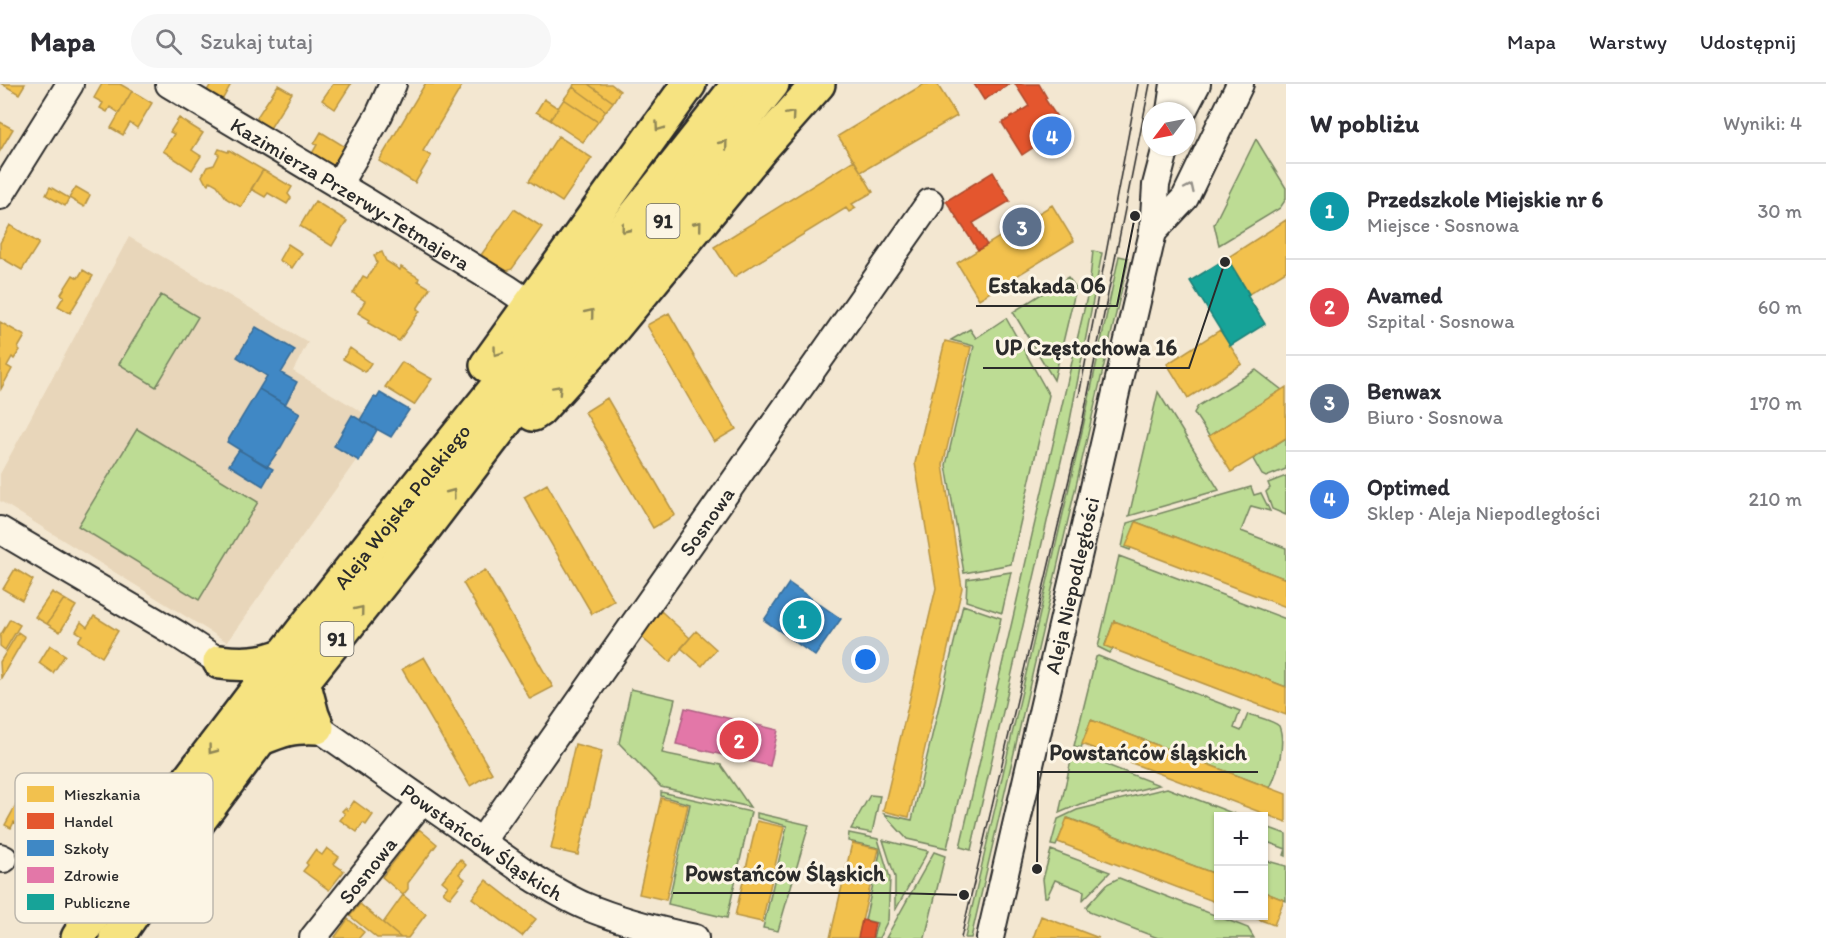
<!DOCTYPE html>
<html lang="pl">
<meta charset="utf-8">
<style>
body{margin:0;font-family:Itim,sans-serif;background:#f7f7f7;color:#2b2b33}
.controls{position:absolute;right:18px;bottom:18px;display:grid;overflow:hidden;border-radius:0px;box-shadow:0 2px 4px #0004}
.controls button{width:54px;height:54px;display:grid;place-items:center;padding:0;border:0;border-bottom:2px solid #e1e1e2;background:#fff;color:#2b2b33;font:30px sans-serif}
.compass{position:absolute;left:1142px;top:18px;width:54px;height:54px;border-radius:50%;background:#fff;box-shadow:0 2px 4px #0004;rotate:238deg}
.you{position:absolute;left:866px;top:576px;width:21px;height:21px;margin:-15px;border:4px solid #fff;border-radius:50%;background:#1a73e8;box-shadow:0 0 0 9px #1a73e833}
.badge{display:grid;place-items:center;width:39px;height:39px;border-radius:50%;background:#db2777;color:#fff;font-size:20px;font-weight:700}
.pin{position:absolute;translate:-50% -50%;border:3px solid #fff;box-shadow:0 2px 6px #0006}
.list{margin:0;padding:0;list-style:none}
h2{display:flex;justify-content:space-between;align-items:center;height:78px;margin:0;padding:0 24px;font-size:26px}
h2 small{font-size:20px;font-weight:400;color:#7c7c81}
.list li{display:grid;grid-template-columns:39px 1fr auto;gap:18px;align-items:center;box-sizing:border-box;height:96px;padding:0 24px;border-top:2px solid #e1e1e2}
.list b{display:block;font-size:22px;white-space:nowrap}
.list p{margin:0;font-size:20px;white-space:nowrap;color:#7c7c81}
.list em{font-size:20px;font-style:normal;color:#7c7c81}
.icon{flex:none;width:33px;height:33px;fill:none;stroke:currentColor;stroke-width:2;stroke-linecap:round;stroke-linejoin:round}
.map{position:relative;flex:none;width:1286px;height:854px;overflow:hidden}
header{display:flex;align-items:center;gap:36px;box-sizing:border-box;height:84px;padding:0 30px;background:#fff;border-bottom:2px solid #e1e1e2}
header strong{font-size:28px}
nav{display:flex;gap:33px;margin-inline-start:auto;font-size:21px}
.search{width:420px;height:54px;background:#f7f7f7;display:flex;align-items:center;gap:15px;box-sizing:border-box;padding:0 21px;border-radius:33px;color:#7c7c81;font-size:22px}
main{display:flex}
aside{flex:1;background:#fff}
.map>svg:first-child{display:block}
.built{fill:#e8d6ba}
.green{fill:#bddc94;stroke:#748460;stroke-width:1.5}
.homes{fill:#f2c14e;stroke:#b69444;stroke-width:1.5}
.shops{fill:#e4572e;stroke:#ac4a2d;stroke-width:1.5}
.schools{fill:#3f88c5;stroke:#396c97;stroke-width:1.5}
.health{fill:#e377a8;stroke:#ac6082;stroke-width:1.5}
.public{fill:#17a398;stroke:#1d7f77;stroke-width:1.5}
.lines{fill:none;stroke-linecap:round;stroke-linejoin:round}
.minor-casing{stroke:#2b2b2b;stroke-width:30}
.major-casing{stroke:#2b2b2b;stroke-width:38}
.minor{stroke:#fcf5e5;stroke-width:26}
.major{stroke:#f6e381;stroke-width:33}
.tram{stroke:#2b2b2b;stroke-width:1.5}
.oneway{stroke:#908756}
.oneway2{stroke:#949088}
.labels{text-anchor:middle;dominant-baseline:central;stroke-width:6;stroke-linejoin:round;paint-order:stroke}
.shield{fill:#fcf5e5;stroke:#6a6863;stroke-width:1.5}
.shield-label{font-size:20px;font-weight:bold;fill:#2b2b2b}
.street-label{font-size:21px;fill:#2b2b2b;stroke:#fcf5e5}
.key{fill:#fcf5e5;stroke:#bdb8ad;stroke-width:1.5}
.key-label{font-size:16px;fill:#2b2b2b}
.leader{fill:none;stroke:#2b2b2b;stroke-width:2}
.callout-dot{fill:#2b2b2b;stroke:#fcf5e5;stroke-width:2}
.callout-label{font-size:22px;text-anchor:middle;font-weight:bold;fill:#2b2b2b;stroke:#fcf5e5;stroke-width:6;stroke-linejoin:round;paint-order:stroke}
</style>
<header>
<strong>Mapa</strong>
<div class="search"><svg class="icon" aria-label="search" viewBox="0 0 24 24"><circle cx="10" cy="10" r="6"/><path d="M15 15l6 6"/></svg>Szukaj tutaj</div>
<nav><a>Mapa</a><a>Warstwy</a><a>Udostępnij</a></nav>
</header>
<main>
<div class="map">
<svg width="1286" height="854" viewBox="0 0 1286 854">
<rect width="100%" height="100%" fill="#f3e7d1"/>
<filter id="ink" filterUnits="userSpaceOnUse"><feTurbulence type="fractalNoise" baseFrequency=".0167" numOctaves="2"/><feDisplacementMap in="SourceGraphic" scale="12" xChannelSelector="R" yChannelSelector="G"/><feConvolveMatrix kernelMatrix="1 2 1 2 8 2 1 2 1" color-interpolation-filters="sRGB"/></filter>
<g filter="url(#ink)">
<path class="built" d="M129 153 308 258 293 287 382 340 227 558 0 417V390Z"/>
<path class="green" d="M1256 55 1286 104V115L1280 124 1219 161 1214 140Z
M1093 167 1102 169 1068 347 971 766 960 763 1089 204Z
M1119 172 1128 174 1127 182 971 854H965L1083 343Z
M1068 193 1076 204 1054 296 1013 228Z
M161 211 198 233 156 303 119 280Z
M1006 234 1049 311 1011 480 964 489 946 381 974 262 951 256 970 245 976 254Z
M1256 286 1282 306 1209 352 1194 329 1198 322Z
M1158 308 1219 406 1129 432Z
M137 345 258 418 199 516 78 442Z
M1286 354V385L1266 393 1262 391 1253 375Z
M1286 392V431L1272 425 1266 408 1270 404 1268 399Z
M1251 403 1254 411 1261 409 1270 427 1251 422 1241 447 1286 464V495L1136 438 1127 462 1131 464 1130 466 1122 463 1127 439Z
M1119 472 1286 535V603L1114 537 1105 561 1113 565 1110 569 1098 563Z
M1011 488 1002 529 966 517 967 495Z
M963 521 1001 534 947 764 907 755 884 730 912 736Z
M1098 572 1240 627 1234 644 1241 647 1248 630C1257 633 1272 636 1279 642 1286 659 1278 687 1270 704L1091 636 1081 664 1074 662 1096 573Z
M631 605 675 615 662 669 721 681 750 723 661 703 619 659Z
M1073 668 1159 701 1080 720 1059 729Z
M1167 704 1240 732H1218V791L1068 734 1056 762 1051 761 1058 735 1077 726Z
M661 708 751 728 727 834 668 820 690 720 661 712Z
M870 711 880 712 872 749 851 745Z
M757 729 809 741 778 847 763 844 787 742 757 734Z
M1264 742 1286 750V772L1284 771 1286 765 1267 758 1264 775Z
M849 749 878 755 890 794 888 836 879 854H873L877 839 865 836 880 769 879 764 848 757Z
M883 756 928 767 895 827V793Z
M1051 766 1110 788 1083 816 1084 807 1055 796 1047 813H1045L1043 795Z
M934 768 945 772 925 854H886Z
M1264 776 1286 782V817L1264 808Z
M1119 794 1248 844 1254 854H1158L1089 828 1086 823 1107 800Z"/>
<path class="homes" d="M2 0H25L19 10Z
M102 0H120L132 7 119 29 110 23 107 28 100 24 103 19 94 14Z
M211 0H231L221 18 205 10Z
M333 0H351L335 25 322 16Z
M425 0H463L423 67 431 72 415 99 379 77Z
M574 0H588L613 18 606 27 573 3Z
M588 0H611L620 7 613 18Z
M924 0H937L957 32 861 88 838 52Z
M278 1 292 9 269 46 259 40 257 33Z
M573 3 606 27 598 38 564 15Z
M132 7 152 19 137 44 130 39 123 51 111 44Z
M544 15 558 24 550 36 536 28Z
M564 15 598 38 583 58 550 36Z
M179 34 203 49 192 66 201 72 192 86 163 67 174 50 170 48Z
M0 38 13 45 0 67Z
M321 48 347 64 335 85 311 71 317 61 314 60Z
M558 52 592 74 562 118 529 97Z
M219 65 228 68 229 66 263 86 241 123 227 115 217 101 210 97 209 100 205 98 202 92 207 83 214 81 219 71 217 69Z
M854 76 873 108 852 120 856 124 849 128 846 124 734 193 714 163Z
M263 86 292 103 288 110 291 114 287 120 268 109 265 113 251 105Z
M50 103 69 114 65 122 46 111Z
M76 103 90 111 84 123 69 114Z
M315 117 347 137 332 162 300 142Z
M1052 121 1074 157 979 215 957 179Z
M514 125 542 143 512 185 507 187 481 171Z
M1286 136V187L1249 210 1227 174Z
M10 141 39 159 22 186 0 173V159Z
M288 160 302 169 292 184 279 176Z
M382 168 386 177 400 186 401 183 419 194 418 197 430 204 417 225 420 227 399 257 368 239 370 236 358 229 365 217 353 209 363 192 367 194 377 179 374 171Z
M83 186 93 192 70 229 58 222 64 212 61 210 73 191 78 194Z
M669 229 736 345 714 358 647 241Z
M0 238 25 252 18 264 20 266 14 275 12 273 7 282 12 285 1 305Z
M1220 246 1242 280 1188 314 1167 280Z
M945 257 971 263 943 381 962 504 909 733 883 727 936 504 915 379Z
M350 264 371 279 365 288 343 275Z
M402 278 432 295 414 321 385 303Z
M1286 303V354L1231 388 1209 352Z
M607 314 675 431 653 444 585 328Z
M547 400 614 517 592 530 524 413Z
M1136 438 1286 495V523L1126 462Z
M15 485 33 496 22 516 3 505Z
M485 486 553 603 530 615 463 499Z
M52 508 64 515 47 540 35 533Z
M64 515 76 522 60 548 47 540Z
M661 527 690 554 670 578 640 552Z
M94 532 118 547 102 573 78 557 82 551 76 547 81 538 87 543Z
M10 535 20 541 5 566 0 562V552Z
M1114 537 1286 603V631L1105 562Z
M696 547 716 565 702 582 681 564Z
M18 548 25 553 1 594 0 578Z
M50 561 65 571 53 589 39 579Z
M424 573 492 689 470 702 402 585Z
M1091 636 1286 710V738L1082 660Z
M575 660 602 667 578 771 551 765Z
M22 710 52 727 37 752 14 738 11 744 5 741Z
M661 714 688 721 666 816 639 810Z
M354 717 373 731 366 741 363 739 357 748 340 736 345 730 342 727 345 724 348 726Z
M1067 734 1218 791V819L1058 758Z
M757 737 784 743 762 838 735 832Z
M419 745 437 760 408 799V805L403 811 382 793Z
M852 759 879 765 858 854H830Z
M327 764 339 773 334 780 344 787 329 806 303 787 308 781 306 779 315 766 322 771Z
M460 775 466 781 459 790 465 795 450 814 443 808 448 802 442 797Z
M486 796 536 835 522 852 472 814Z
M1264 808 1284 816 1274 841 1250 832H1264Z
M403 811 426 830 408 854H401L383 839Z
M360 820 383 839 401 854H377L350 832Z
M1041 832 1099 854H1033Z
M348 835 364 848 359 854H337L335 853Z"/>
<path class="shops" d="M974 0H1010L984 16Z
M1015 0H1039L1047 14 1045 15 1063 42 1055 47 1056 50 1048 55 1046 51 1034 59 1037 61 1022 71 1002 39 1029 22Z
M993 88 1010 117 973 139 987 161 978 166 946 117Z
M862 836 875 839 872 854H858Z"/>
<path class="schools" d="M256 243 295 266 281 289 297 298 285 321 259 305 267 292 237 273Z
M259 305 300 329 281 363 267 383 227 358Z
M380 309 409 326 391 353 360 336 374 313 377 314Z
M352 331 377 346 359 377 334 362Z
M239 366 273 385 263 402 229 381Z
M789 499 841 535 815 572 764 536Z"/>
<path class="health" d="M685 624 778 646 770 682 676 660Z"/>
<path class="public" d="M1227 174 1249 210 1247 211 1265 240 1230 262 1190 197Z"/>
<g class="lines">
<defs>
<g id="minor">
<path id="s1" d="M169 0 367 118 507 204 532 221"/>
<path d="M1170 27 1174 0"/>
<path d="M1183 27 1197 0"/>
<path d="M338 101 379 31 393 0"/>
<path d="M0 112 70 0"/>
<path d="M1153 148 1185 114 1240 0"/>
<path d="M0 446 177 550 220 578"/>
<path id="s2" d="M317 643 532 793C549 803 566 814 585 822 620 837 657 846 695 854"/>
<path id="s3" d="M481 758 930 118"/>
<path d="M0 773 4 775"/>
<path id="s4" d="M313 854 422 717"/>
<path id="s5" d="M990 854 1153 148 1156 101 1166 63"/>
</g>
<g id="major">
<path d="M487 281 689 0"/>
<path d="M533 330 539 326 610 248 764 61 818 0"/>
<path d="M220 578C243 581 262 580 284 571"/>
<path d="M259 655C283 645 291 642 317 643L312 631 303 597"/>
<path id="s6" d="M78 854C127 772 189 697 246 621 405 410 578 209 739 0"/>
<path d="M116 854 173 771 303 597 416 455 553 275 772 0"/>
</g>
</defs>
<use href="#minor" class="minor-casing"/>
<use href="#major" class="major-casing"/>
<use href="#minor" class="minor"/>
<use href="#major" class="major"/>
<path class="tram" d="M1079 312 1138 0
M961 854 1082 340 1150 0"/>
</g>
<defs><path id="oneway-chevron" d="M-2-3.5L2.5 0L-2 3.5" fill="none" stroke-width="1.6" stroke-linecap="round" stroke-linejoin="round" transform="scale(1.5)"/></defs>
<g class="oneway">
<use href="#oneway-chevron" transform="translate(791 31) rotate(-49)"/>
<use href="#oneway-chevron" transform="translate(659 43) rotate(125)"/>
<use href="#oneway-chevron" transform="translate(724 60) rotate(-51)"/>
<use href="#oneway-chevron" transform="translate(698 141) rotate(-51)"/>
<use href="#oneway-chevron" transform="translate(625 145) rotate(129)"/>
<use href="#oneway-chevron" transform="translate(590 229) rotate(-51)"/>
<use href="#oneway-chevron" transform="translate(497 268) rotate(126)"/>
<use href="#oneway-chevron" transform="translate(558 305) rotate(-47)"/>
<use href="#oneway-chevron" transform="translate(452 409) rotate(-53)"/>
<use href="#oneway-chevron" transform="translate(360 526) rotate(-51)"/>
<use href="#oneway-chevron" transform="translate(212 666) rotate(127)"/>
</g>
<use class="oneway2" href="#oneway-chevron" transform="translate(1190 104) rotate(-65)"/>
</g>
<g class="labels">
<g class="shield">
<rect x="646.5" y="120" width="33" height="34" rx="4.5"/>
<rect x="320.5" y="538" width="33" height="34" rx="4.5"/>
</g>
<g class="shield-label">
<text x="663" y="137">91</text>
<text x="337" y="555">91</text>
</g>
<g class="street-label">
<text stroke="none"><textPath href="#s1" startOffset="212">Kazimierza Przerwy-Tetmajera</textPath></text>
<text stroke="none"><textPath href="#s6" startOffset="540">Aleja Wojska Polskiego</textPath></text>
<text stroke="none"><textPath href="#s3" startOffset="392">Sosnowa</textPath></text>
<text stroke="none"><textPath href="#s5" startOffset="362">Aleja Niepodległości</textPath></text>
<text stroke="none"><textPath href="#s2" startOffset="201">Powstańców Śląskich</textPath></text>
<text stroke="none"><textPath href="#s4" startOffset="87">Sosnowa</textPath></text>
</g>
</g>
<rect x="15" y="689" width="198" height="150" rx="9" class="key"/>
<rect x="27" y="702" width="27" height="16" fill="#f2c14e"/>
<rect x="27" y="729" width="27" height="16" fill="#e4572e"/>
<rect x="27" y="756" width="27" height="16" fill="#3f88c5"/>
<rect x="27" y="783" width="27" height="16" fill="#e377a8"/>
<rect x="27" y="810" width="27" height="16" fill="#17a398"/>
<g class="key-label">
<text x="64" y="716">Mieszkania</text>
<text x="64" y="743">Handel</text>
<text x="64" y="770">Szkoły</text>
<text x="64" y="797">Zdrowie</text>
<text x="64" y="824">Publiczne</text>
</g>
<path class="leader" d="M1135 132L1117 222H976M1225 178L1189 284H983M1037 785L1038 688H1258M964 811L896 809H673"/>
<g class="callout-dot">
<circle cx="1135" cy="132" r="6"/>
<circle cx="1225" cy="178" r="6"/>
<circle cx="1037" cy="785" r="6"/>
<circle cx="964" cy="811" r="6"/>
</g>
<g class="callout-label">
<text x="1047" y="209">Estakada 06</text>
<text x="1086" y="271">UP Częstochowa 16</text>
<text x="1148" y="676">Powstańców śląskich</text>
<text x="785" y="797">Powstańców Śląskich</text>
</g>
</svg>
<div class="controls">
<button>+</button>
<button>−</button>
</div>
<svg class="compass" viewBox="-18 -18 36 36"><path d="M0-13l5 13h-10z" fill="#e53935"/><path d="M0 13l5-13h-10z" fill="#7c7c81"/></svg>
<div class="you"></div>
<div class="pin badge" style="left:802px;top:536px;background:#0f9aa8">1</div>
<div class="pin badge" style="left:739px;top:656px;background:#e0444e">2</div>
<div class="pin badge" style="left:1022px;top:143px;background:#5c6f8a">3</div>
<div class="pin badge" style="left:1052px;top:52px;background:#3f7fe0">4</div>
</div>
<aside>
<h2>W pobliżu<small>Wyniki: 4</small></h2>
<ul class="list">
<li><span class="badge" style="background:#0f9aa8">1</span><div><b>Przedszkole Miejskie nr 6</b><p>Miejsce · Sosnowa</p></div><em>30 m</em></li>
<li><span class="badge" style="background:#e0444e">2</span><div><b>Avamed</b><p>Szpital · Sosnowa</p></div><em>60 m</em></li>
<li><span class="badge" style="background:#5c6f8a">3</span><div><b>Benwax</b><p>Biuro · Sosnowa</p></div><em>170 m</em></li>
<li><span class="badge" style="background:#3f7fe0">4</span><div><b>Optimed</b><p>Sklep · Aleja Niepodległości</p></div><em>210 m</em></li>
</ul>
</aside>
</main>
